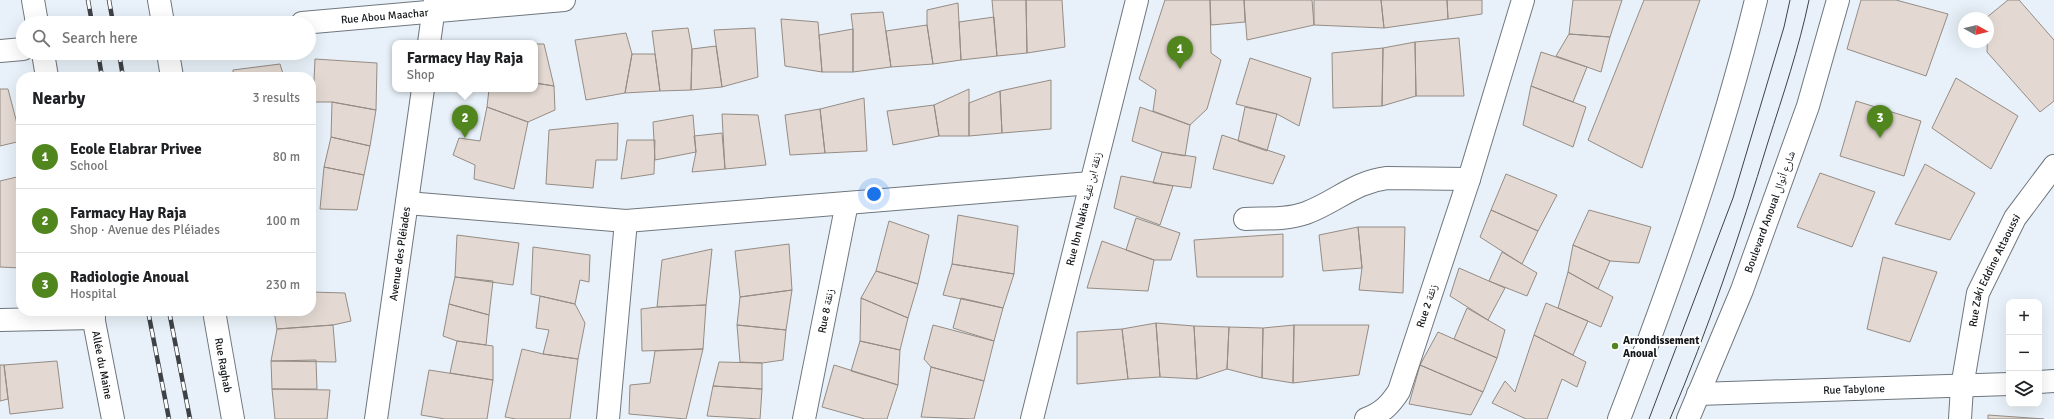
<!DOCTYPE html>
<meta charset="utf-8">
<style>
body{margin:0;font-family:Signika,"Noto Naskh Arabic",sans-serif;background:#f6f6f6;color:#202124}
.controls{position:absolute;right:12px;bottom:12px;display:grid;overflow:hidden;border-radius:8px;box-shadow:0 4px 16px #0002}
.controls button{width:36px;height:36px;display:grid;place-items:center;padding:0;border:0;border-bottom:1px solid #e0e0e0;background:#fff;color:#202124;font:20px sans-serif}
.compass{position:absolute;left:1958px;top:12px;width:36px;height:36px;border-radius:50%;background:#fff;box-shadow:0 4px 16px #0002;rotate:98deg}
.you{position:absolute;left:874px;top:194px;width:14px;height:14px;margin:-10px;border:3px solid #fff;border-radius:50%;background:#1a73e8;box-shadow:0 0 0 6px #1a73e833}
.badge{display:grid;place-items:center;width:26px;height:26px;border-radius:50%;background:#51861e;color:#fff;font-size:13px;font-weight:700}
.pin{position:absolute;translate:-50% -33px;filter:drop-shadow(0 1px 2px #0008)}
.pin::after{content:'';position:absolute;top:21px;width:14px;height:12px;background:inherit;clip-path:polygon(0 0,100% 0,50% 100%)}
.popup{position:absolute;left:392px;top:40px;width:146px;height:52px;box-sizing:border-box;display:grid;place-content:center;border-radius:8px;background:#fff;filter:drop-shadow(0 1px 3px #0005);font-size:13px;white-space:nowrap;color:#757577}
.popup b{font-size:15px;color:#202124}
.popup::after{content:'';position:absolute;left:50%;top:100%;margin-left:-8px;border:8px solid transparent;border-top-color:#fff}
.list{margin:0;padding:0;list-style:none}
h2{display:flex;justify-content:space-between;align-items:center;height:52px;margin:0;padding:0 16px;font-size:17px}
h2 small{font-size:13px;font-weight:400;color:#757577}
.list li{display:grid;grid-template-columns:26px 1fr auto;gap:12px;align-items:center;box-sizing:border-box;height:64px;padding:0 16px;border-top:1px solid #e0e0e0}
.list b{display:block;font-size:15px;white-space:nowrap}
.list p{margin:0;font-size:13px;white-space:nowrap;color:#757577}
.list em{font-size:13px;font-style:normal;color:#757577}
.icon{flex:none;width:22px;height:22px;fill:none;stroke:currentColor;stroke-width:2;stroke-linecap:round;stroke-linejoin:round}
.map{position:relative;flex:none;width:2054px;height:419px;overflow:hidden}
.search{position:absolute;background:#fff;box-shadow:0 4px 16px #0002;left:16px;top:16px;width:300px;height:44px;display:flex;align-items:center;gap:10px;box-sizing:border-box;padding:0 14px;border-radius:22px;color:#757577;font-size:15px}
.panel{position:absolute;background:#fff;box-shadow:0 4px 16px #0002;left:16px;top:72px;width:300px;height:244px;border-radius:16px}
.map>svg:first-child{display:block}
.building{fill:#e3d9d2;stroke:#958c85}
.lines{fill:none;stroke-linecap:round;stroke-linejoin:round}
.street-casing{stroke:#6f777e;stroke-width:24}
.secondary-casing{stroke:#6f777e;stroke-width:24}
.street{stroke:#fff;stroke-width:22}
.secondary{stroke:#fff;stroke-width:22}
.tram{stroke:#3e4246;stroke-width:1}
.rail-casing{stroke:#3e4246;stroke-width:4.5}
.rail{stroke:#fff;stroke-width:3;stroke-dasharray:9;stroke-linecap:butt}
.poi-dot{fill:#51861e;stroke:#fff;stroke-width:1.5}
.labels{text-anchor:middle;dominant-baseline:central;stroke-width:4;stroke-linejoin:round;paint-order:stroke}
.street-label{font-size:11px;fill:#131619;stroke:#fff}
.poi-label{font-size:11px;font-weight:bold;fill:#131619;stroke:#fff;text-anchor:start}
</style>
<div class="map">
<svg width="2054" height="419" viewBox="0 0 2054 419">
<rect width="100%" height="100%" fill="#e8f1f9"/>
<path class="building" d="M992 0H1026L1027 53 997 56Z
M1026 0H1062L1065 47 1027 53Z
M1165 0H1210L1211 53 1221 60 1207 109 1190 125 1153 111 1156 90 1139 79Z
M1210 0H1244L1245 22 1211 25Z
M1244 0H1312L1314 25 1247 40Z
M1314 0H1381L1384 28 1314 25Z
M1381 0H1447L1448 19 1384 28Z
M1447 0H1482V14L1448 19Z
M1573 0H1622L1610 37 1569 34Z
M1644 0H1700L1642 168 1588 140Z
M1861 0H1896L1948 14 1926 76 1847 49Z
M2008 0H2019L2054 40V101L2040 112 1987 52 1988 18H1986Z
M958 3 961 60 933 64 927 25V10Z
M883 12 891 67 853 72V29L851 14Z
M994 17 997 56 961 60 959 22Z
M781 19 818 22 822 72 785 66Z
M927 25 933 64 891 67 886 31Z
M688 28 692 49 691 90 660 91 652 31Z
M755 28 758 77 722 87 714 30Z
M853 29V72H822L819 35Z
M626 33 632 54 625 93 586 100 575 40Z
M1569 34 1610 37 1601 72 1556 56Z
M1459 38 1464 96H1416L1415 42Z
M1415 42 1416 96 1382 106 1383 48Z
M535 44H544L554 86 535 83Z
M716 46 722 87 691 90 692 49Z
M1383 48 1382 106 1333 108 1332 53Z
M1541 52 1587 67 1573 102 1531 86Z
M632 54H655L660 91 625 93Z
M1250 58 1311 78 1299 126 1277 114 1236 104Z
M315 59 377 63 376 110 332 102H313Z
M280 64 284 77H233V70Z
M1956 78 2018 116 1991 169 1932 128Z
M1051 80V129L1002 133 1000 91Z
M535 83 554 86 555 110 528 122 487 107 489 89H535Z
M1531 86 1586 107 1573 147 1523 125Z
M0 89H8L21 139V141L0 146Z
M969 89V136H939L934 105Z
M1000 91 1002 133 969 136V103Z
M864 98 867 151 825 153 820 109Z
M1856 101 1921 121 1904 176 1840 156Z
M332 102 376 110 370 146 331 137Z
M934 105 939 136 893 145 887 111Z
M487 107 528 122 514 189 474 179 475 165 453 155 459 138 480 141Z
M1140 107 1190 125 1185 156 1162 152 1132 141Z
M1245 107 1277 114 1267 151 1238 141Z
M820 109 825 153 790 155 785 115Z
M722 114 758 115 766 165 725 169Z
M693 115 696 152 655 160 653 122Z
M618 123 617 160H596L593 188 546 184 549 130Z
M722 133 725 169 692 172 696 152 694 136Z
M1222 135 1285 156 1273 184 1213 169Z
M331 137 370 146 364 175 324 167Z
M627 140H655L654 174 621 179Z
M1162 152 1196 157 1191 188 1153 183Z
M1925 164 1975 193 1950 240 1895 224Z
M324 167 364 175 357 210 320 209Z
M1820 173 1875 192 1852 247 1797 227Z
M1506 174 1557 195 1538 231 1491 210Z
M21 176V268L0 267V181Z
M1121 176 1173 186 1160 225 1114 208Z
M1491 210 1538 231 1522 264 1480 237Z
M1589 210 1651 227 1639 263 1610 261 1573 245Z
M958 215 1018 226 1014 274 952 264Z
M1136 218 1180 233 1171 260H1154L1126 250Z
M889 221 929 235 918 284 876 271Z
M1358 227H1405L1403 293 1359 290 1362 268Z
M1358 227 1362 268 1323 271 1319 235Z
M1283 234V277H1197L1194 240Z
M457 235 519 243 513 285 455 277Z
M1102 241 1154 260 1148 291 1087 288Z
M789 244 792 290 740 297 735 251Z
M1573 245 1610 261 1598 289 1568 272Z
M533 247 590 255 589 282 580 280 575 304 531 294Z
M712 249 706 305 657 307 662 260Z
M1502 252 1537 273 1527 296 1489 281Z
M1883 257 1937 272 1910 342 1867 329Z
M952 264 1014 274 1003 308 943 295Z
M1459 268 1505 288 1488 320 1450 296Z
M876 271 918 284 908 318 861 298Z
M1568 272 1613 297 1601 327 1558 308Z
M455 277 493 281 489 315 449 304Z
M792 290 786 330 737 325 740 297Z
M311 292 345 293 351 321 333 325 277 329 274 311H311Z
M540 296 575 304 585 323 578 359 543 354 549 330 536 328Z
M861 298 908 318 900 350 860 341Z
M961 298 1003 308 994 341 953 328Z
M1546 303 1588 321 1573 355 1534 335Z
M449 304 489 315 486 345 457 341 443 336Z
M706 305 703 349 642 351 641 309 657 307Z
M1467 308 1505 330 1497 358 1454 339Z
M1156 323 1160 377 1128 379 1122 329Z
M1156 323 1194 326 1197 379 1160 377Z
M333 325 336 362 271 361 277 329Z
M737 325 786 330 783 360 762 363 740 362Z
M933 325 994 341 984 381 931 367 924 359Z
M1294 325H1369L1359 375 1293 383Z
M1294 325 1293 383 1262 378 1263 328Z
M1194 326 1229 327 1227 369 1197 379Z
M1229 327 1263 328 1262 378 1227 369Z
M1122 329 1128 379 1077 384V332Z
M1438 332 1497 358 1483 392 1420 365Z
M1534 335 1586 362 1577 387 1562 379 1547 419H1526L1492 403 1505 381 1515 392Z
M457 341 493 346V380L450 373Z
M860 341 900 350 898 385 851 371Z
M522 349 543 354 578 359 570 419H516L505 417Z
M703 349 686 419 629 414 630 385 650 383 655 351Z
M316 360 317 389H272L271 361Z
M57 361 63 408 10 414 4 365Z
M719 362 762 363V389L713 386Z
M0 365H4L8 399 0 401Z
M834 365 898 385 887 419H865L822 407Z
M1420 365 1483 392 1471 415 1409 404Z
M931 367 984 381 974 419 921 417Z
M429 370 493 380 487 419H445L421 415Z
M713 386 762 389 760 419 707 416Z
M272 389 330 390 327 419H275Z
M1988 415 2044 419H1988Z"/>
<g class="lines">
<defs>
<g id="street">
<path d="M33 0 37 23"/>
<path d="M159 0 163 23"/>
<path id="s1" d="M302 23 564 0"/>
<path d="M429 43 435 0"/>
<path d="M0 51 23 49"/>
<path d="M43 53 47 77"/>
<path d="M168 53 172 77"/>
<path d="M407 203 626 221 1091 183"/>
<path d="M1245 219C1264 218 1287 220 1306 213 1336 202 1354 182 1387 178L1469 179"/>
<path id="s2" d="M92 311 113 419"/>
<path id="s3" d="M214 311 233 419"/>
<path d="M0 320 94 318"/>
<path d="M2039 382 2054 381"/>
<path id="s4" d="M1698 394 2009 384"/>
<path id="s5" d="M376 419 423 89"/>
<path d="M608 419 626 221"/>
<path d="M804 419 847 203"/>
<path d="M1032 419 1137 0"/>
<path d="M1366 419C1382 413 1390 405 1399 391L1469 179 1523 0"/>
<path id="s6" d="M1960 419 1962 387 1978 293 2015 218 2054 166"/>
</g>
<path id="secondary" d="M1619 419C1672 282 1721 143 1756 0
M1688 419 1742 290 1808 106 1838 0"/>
</defs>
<use href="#street" class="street-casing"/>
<use href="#secondary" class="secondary-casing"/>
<use href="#street" class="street"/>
<use href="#secondary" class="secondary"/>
<path class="tram" d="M1649 419 1733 198 1784 27 1790 0
M1670 419C1708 331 1740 234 1768 142 1783 95 1799 48 1809 0"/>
<defs>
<path id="rail" d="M88 0 92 23
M109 0 113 23
M98 53 102 77
M119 53 123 77
M148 311 169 419
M169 311 190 419"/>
</defs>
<use href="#rail" class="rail-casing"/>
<use href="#rail" class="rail"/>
</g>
<circle class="poi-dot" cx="1615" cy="346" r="4"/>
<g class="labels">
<g class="street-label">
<text stroke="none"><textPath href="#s1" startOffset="83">Rue Abou Maachar</textPath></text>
<text transform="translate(1084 209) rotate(-76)">Rue Ibn Nakia زنقة ابن نقية</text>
<text transform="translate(1770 212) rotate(-70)">Boulevard Anoual شارع أنوال</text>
<text stroke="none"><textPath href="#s5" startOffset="167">Avenue des Pléiades</textPath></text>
<text stroke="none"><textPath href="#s6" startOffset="154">Rue Zaki Eddine Attaoussi</textPath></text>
<text transform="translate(1427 306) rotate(-72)">Rue 2 زنقة</text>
<text transform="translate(826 311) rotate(-79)">Rue 8 زنقة</text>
<text stroke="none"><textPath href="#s2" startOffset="55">Allée du Maine</textPath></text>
<text stroke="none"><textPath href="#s3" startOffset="55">Rue Raghab</textPath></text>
<text stroke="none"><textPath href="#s4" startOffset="156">Rue Tabylone</textPath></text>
</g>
<g class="poi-label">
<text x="1623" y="340">Arrondissement<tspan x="1623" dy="13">Anoual</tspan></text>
</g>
</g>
</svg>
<div class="controls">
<button>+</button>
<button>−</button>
<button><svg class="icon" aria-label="layers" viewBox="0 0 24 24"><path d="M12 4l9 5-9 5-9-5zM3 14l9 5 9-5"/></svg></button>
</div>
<svg class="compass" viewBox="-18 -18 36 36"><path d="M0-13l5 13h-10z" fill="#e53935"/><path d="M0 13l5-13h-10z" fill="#757577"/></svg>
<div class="you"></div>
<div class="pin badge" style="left:1180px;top:69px">1</div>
<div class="pin badge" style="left:465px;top:138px">2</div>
<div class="popup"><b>Farmacy Hay Raja</b>Shop</div>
<div class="pin badge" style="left:1880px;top:138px">3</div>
<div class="search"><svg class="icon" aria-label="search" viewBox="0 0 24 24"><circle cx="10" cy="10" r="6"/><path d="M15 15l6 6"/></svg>Search here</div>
<section class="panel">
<h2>Nearby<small>3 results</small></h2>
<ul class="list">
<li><span class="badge">1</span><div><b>Ecole Elabrar Privee</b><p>School</p></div><em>80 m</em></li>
<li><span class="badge">2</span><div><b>Farmacy Hay Raja</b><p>Shop · Avenue des Pléiades</p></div><em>100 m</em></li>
<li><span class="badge">3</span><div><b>Radiologie Anoual</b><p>Hospital</p></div><em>230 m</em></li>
</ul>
</section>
</div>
